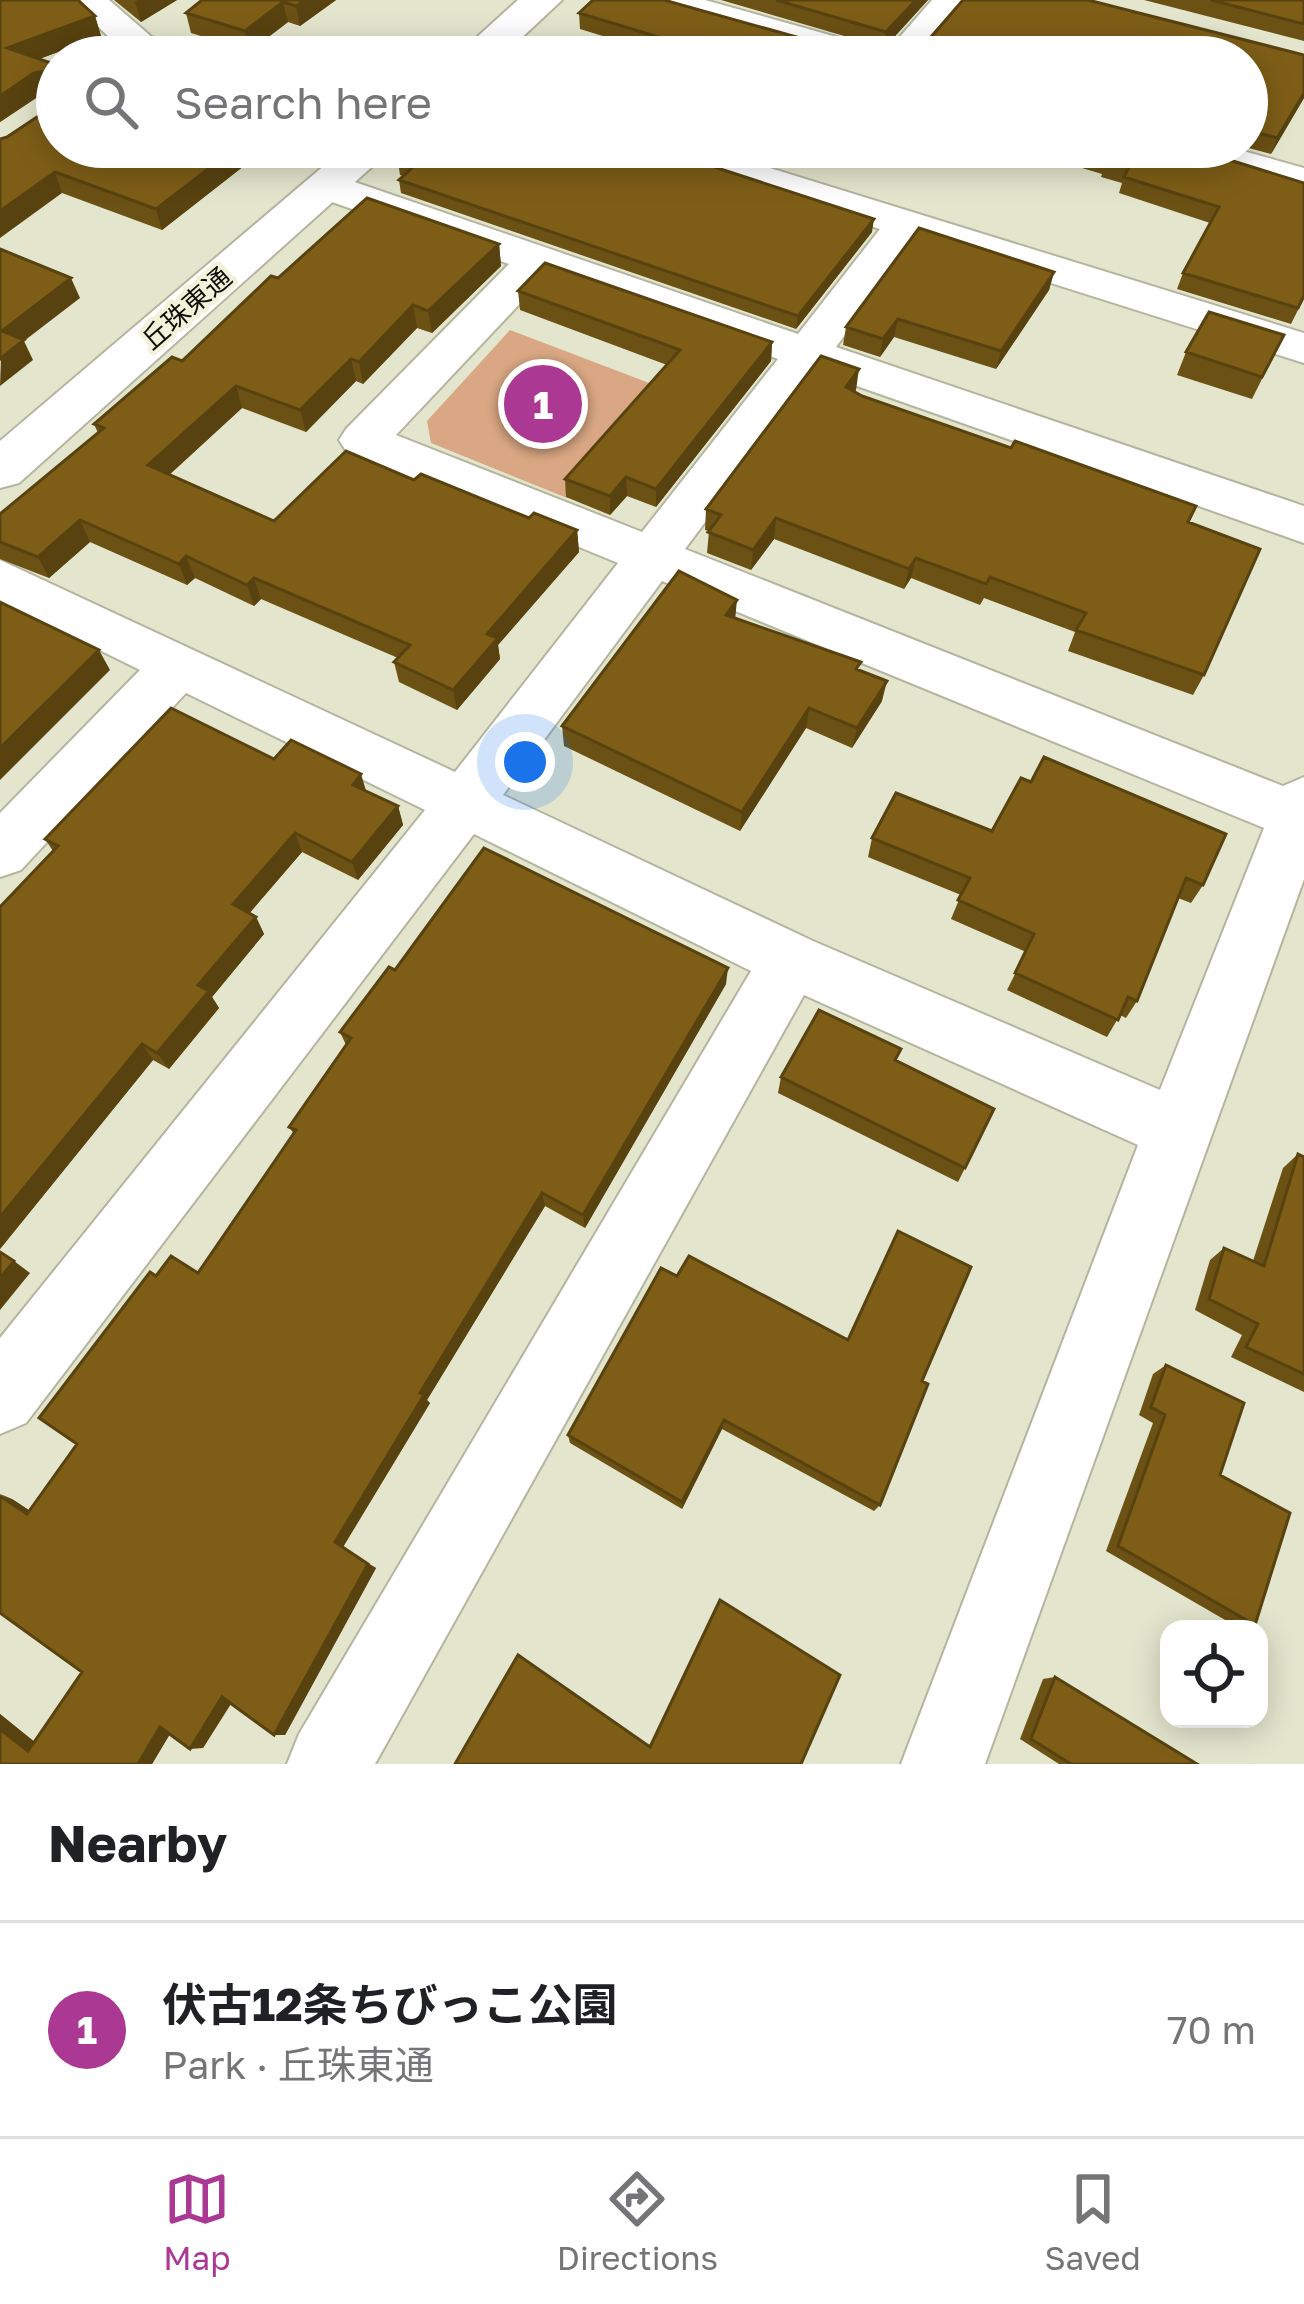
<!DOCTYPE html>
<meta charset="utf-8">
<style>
body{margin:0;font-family:"Golos Text","Noto Sans JP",sans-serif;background:#f6f6f6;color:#202124}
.controls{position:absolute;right:36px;bottom:36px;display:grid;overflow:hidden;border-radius:24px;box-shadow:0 6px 30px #0003}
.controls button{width:108px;height:108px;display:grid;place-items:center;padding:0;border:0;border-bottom:3px solid #e0e0e0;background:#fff;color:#202124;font:60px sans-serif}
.you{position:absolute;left:525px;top:762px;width:42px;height:42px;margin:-30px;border:9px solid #fff;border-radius:50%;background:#1a73e8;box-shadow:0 0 0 18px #1a73e833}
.badge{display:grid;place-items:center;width:78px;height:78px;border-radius:50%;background:#ab3994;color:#fff;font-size:39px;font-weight:700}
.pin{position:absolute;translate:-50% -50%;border:6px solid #fff;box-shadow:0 3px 12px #0006}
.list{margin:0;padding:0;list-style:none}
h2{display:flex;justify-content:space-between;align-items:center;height:156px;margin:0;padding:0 48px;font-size:51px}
h2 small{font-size:39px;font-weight:400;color:#757577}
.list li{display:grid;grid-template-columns:78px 1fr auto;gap:36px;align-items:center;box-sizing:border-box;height:216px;padding:0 48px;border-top:3px solid #e0e0e0}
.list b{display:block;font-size:45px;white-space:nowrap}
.list p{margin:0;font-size:39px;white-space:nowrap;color:#757577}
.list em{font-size:39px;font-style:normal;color:#757577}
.icon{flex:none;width:66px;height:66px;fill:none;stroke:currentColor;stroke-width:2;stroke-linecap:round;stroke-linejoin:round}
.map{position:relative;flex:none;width:1304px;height:1764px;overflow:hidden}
.search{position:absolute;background:#fff;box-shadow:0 6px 30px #0003;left:36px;right:36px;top:36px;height:132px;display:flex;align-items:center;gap:30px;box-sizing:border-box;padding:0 42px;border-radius:66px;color:#757577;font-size:45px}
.sheet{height:372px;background:#fff}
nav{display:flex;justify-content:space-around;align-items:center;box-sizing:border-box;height:168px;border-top:3px solid #e0e0e0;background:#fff;font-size:33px;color:#757577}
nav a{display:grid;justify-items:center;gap:6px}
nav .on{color:#ab3994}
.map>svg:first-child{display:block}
.green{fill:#d9a783}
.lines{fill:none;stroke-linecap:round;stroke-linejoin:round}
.street-casing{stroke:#b4b59f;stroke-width:4}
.secondary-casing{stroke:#b4b59f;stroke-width:4}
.street{fill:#fff;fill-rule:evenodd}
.secondary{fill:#fff;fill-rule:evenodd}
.wall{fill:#6c5114}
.shaded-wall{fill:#584210}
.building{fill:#7e5e17;stroke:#584210;stroke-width:3}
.labels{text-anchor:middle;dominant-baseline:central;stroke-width:9;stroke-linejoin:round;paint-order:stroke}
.far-street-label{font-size:27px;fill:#101008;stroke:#f1f2da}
</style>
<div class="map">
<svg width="1304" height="1764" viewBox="0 0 1304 1764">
<rect width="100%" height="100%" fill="#e4e5cd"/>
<path class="green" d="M510 330 657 386 567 498 431 443 427 421Z"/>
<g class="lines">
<defs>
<path id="street" d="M70 0H109L154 39 186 49 192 57 128 55Z
M647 0H705L879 49 884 55 932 0H970L921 57H825L652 8Z
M640 147H702L1304 333V363L915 240 836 347 1304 506V543L817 372 685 549 1283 786 1304 777V879L985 1764H901L1138 1145 804 995 375 1764H287L299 1734 751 971 474 834 26 1423 0 1434V1338L425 810 186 693 21 870 0 877V813L140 670 0 601V560L455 772 618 563 346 451 339 440 346 429 509 264 312 195 306 186 312 177 326 174 340 177 798 334 880 229 646 155ZM545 277 778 359 642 532 396 435ZM662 581 1264 828 1160 1090 813 941 503 795Z
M1165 147H1229L1304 168V193L1171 155Z"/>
<path id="secondary" d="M518 0H562L501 57H455Z
M346 147H394L19 483 0 488V441Z"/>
</defs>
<use href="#street" class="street-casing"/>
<use href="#secondary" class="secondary-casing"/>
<use href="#street" class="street"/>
<use href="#secondary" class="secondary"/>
</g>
<path class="wall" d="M0 0 95 16 101 36 39 59 57 65V147H268L162 230 62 193 7 137 52 107V92L42 94 0 122Z
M114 0H177L141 22Z
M202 0H336L300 26 288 22 250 51 191 33 186 13Z
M721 0H928L887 45 1304 55V98L1271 154 1245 147H1247V57H671L580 29 579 13 825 45H875Z
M1144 0H1304V41Z
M1012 147H1188L1304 298 1291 324 1177 289 1183 273 1210 223 1119 193 1122 183 1101 177 1102 174Z
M398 162 872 232 796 329 401 193 399 180 403 176 400 175Z
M499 244 501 266 432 333 417 328 363 384 356 381 306 432 242 408 169 475 274 521 414 480 529 518 577 530 579 552 498 645 500 659 457 710 399 682 394 662 398 658 261 599 254 606 195 578 187 585 90 542 49 578 0 559V514L98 433 94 424 182 361 278 278Z
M1054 272 1049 290 996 369 894 337 880 357 843 345 846 327Z
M518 291 772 342 771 361 656 507 627 496 610 515 566 497 565 479 667 365 520 310Z
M1284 335 1252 399 1177 375 1186 352Z
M856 390 855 392 862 396 1011 448 1196 506 1189 523 1204 675 1193 695 1068 651 1075 632 984 598 980 605 911 578 904 589 774 539 751 570 707 553 709 531 705 530 706 509Z
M736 618 859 670 882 701 852 748 806 728 740 831 564 746 562 726Z
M274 759 366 791 398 806 403 825 358 880 302 852 249 913 256 917 264 934 212 997 219 1008 169 1069 153 1060 0 1249 53 851 45 839Z
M1021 778 1203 885 1191 903 1178 898 1137 1001 1126 1018 1120 1015 1107 1037 1007 990 1026 952 951 919 961 895 868 857 872 838 992 831Z
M395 970 726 984 585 1228 545 1206 427 1400 430 1403 343 1547 376 1568 285 1735 231 1704 203 1748 170 1734 152 1764H0V1714L34 1742 82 1672 12 1499 30 1511 77 1444 156 1276 198 1273 294 1134 289 1127 346 1045 340 1032Z
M901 1049 896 1061 965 1168 958 1182 778 1093 781 1077Z
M1298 1154 1304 1157V1392L1231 1357 1242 1335 1195 1310 1210 1260 1224 1248 1253 1261 1283 1168Z
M1166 1365 1220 1475 1255 1625 1239 1628 1106 1551 1153 1423 1139 1415 1153 1374Z
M922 1381 880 1505 874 1511 722 1429 682 1509 570 1443 568 1435Z
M1055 1677 1197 1764H1059L1020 1739 1043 1679Z"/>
<path class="shaded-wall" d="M138 0H177L141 22 135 2Z
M305 0H336L300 26 296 6Z
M916 0H928L884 48 886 32Z
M283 2 288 22 250 51 245 31Z
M95 16 101 36 15 68 7 48Z
M52 70 57 91 42 94 0 122V96L34 73Z
M1304 93V98L1271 154 1277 138Z
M237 147H268L162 230 156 209Z
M55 172 62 193 0 238V211Z
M874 219 872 232 796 329 798 316Z
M499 244 501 266 432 333 428 311Z
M1054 272 1049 290 996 369 1001 351Z
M71 278 80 298 24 341 33 360 0 386 2 331Z
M413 305 417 328 363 384 359 362Z
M898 319 894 337 880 357 883 339Z
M772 342 771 361 656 507V489Z
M351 359 356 381 306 432 300 410Z
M859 369 856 390 843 409 846 387Z
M236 386 242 408 156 487 148 465Z
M626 477 627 496 610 515V496Z
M776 518 774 539 751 570 753 550Z
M80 520 90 542 49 578 38 557Z
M577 530 579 552 498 645 500 659 457 710 453 690 487 634Z
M186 556 195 578 187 585 179 564Z
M916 558 911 578 904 589 909 569Z
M254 578 261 599 254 606 247 585Z
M737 600 735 621 726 615Z
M99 650 110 670 0 780V748Z
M887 681 882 701 852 748 857 728Z
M809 708 806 728 740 831 742 812Z
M361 774 367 794 353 785Z
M398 806 403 825 358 880 352 862Z
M295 833 302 852 242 922 233 904Z
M256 917 264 934 212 997 219 1008 169 1069 157 1053 198 985Z
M728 968 726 984 585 1228 583 1215Z
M142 1044 153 1060 0 1249V1217Z
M542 1193 545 1206 427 1400 430 1403 343 1547 335 1542 420 1393Z
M14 1261 30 1273 0 1310V1278Z
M724 1420 722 1429 682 1509V1502Z
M0 1494 12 1499 44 1520 27 1514Z
M368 1564 376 1568 285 1735H274Z
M222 1697 234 1698 203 1748 190 1749Z
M0 1714 46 1751H28L0 1729Z
M160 1727H174L152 1764H138Z"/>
<path class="building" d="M0 0H78L95 16 7 48 57 65V147H237L156 209 55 172 0 211V139L7 137 52 107V70L34 73 0 96Z
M202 0H305L296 6 283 2 245 31 186 13Z
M593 0H664L825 45H924L963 0H1088L1304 55V93L1277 138 1247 130V57H724L579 13Z
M776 0H916L886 32Z
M1211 0H1304V24Z
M415 147H653L874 219 798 316 399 180 413 167 398 162Z
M1071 147H1188L1304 183V296L1298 308 1183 273 1219 207 1124 177 1129 167 1106 161 1108 158Z
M367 198 499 244 428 311 413 305 359 362 351 359 300 410 236 386 148 465 274 521 346 451 414 480 421 474 529 518 534 513 577 530 487 634 498 638 453 690 394 662 410 645 254 578 247 585 186 556 179 564 80 520 38 557 0 542V514L104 428 94 424 172 357 182 361 271 276 278 278Z
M919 228 1054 272 1001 351 898 319 883 339 846 327Z
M0 249 71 278 2 331 24 340 0 359Z
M545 263 772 342 656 489 626 477 610 496 565 479 680 350 518 291Z
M1209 312 1284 335 1262 377 1186 352Z
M821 356 859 369 846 387 862 396 1011 448 1015 441 1196 506 1188 522 1260 549 1204 675 1076 630 1086 613 990 577 986 584 916 558 909 569 776 518 753 550 708 532 721 515 706 509Z
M679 571 737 600 726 615 861 662 856 669 887 681 857 728 809 708 742 812 562 726Z
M0 602 99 650 0 748Z
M171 708 274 759 291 740 361 774 353 785 398 806 352 862 295 833 233 904 256 917 198 985 209 991 157 1053 142 1044 0 1217V907L58 846 45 839Z
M1044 757 1226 834 1203 885 1186 878 1137 1001 1128 997 1118 1020 1015 973 1034 934 958 900 970 878 872 838 896 793 992 831 1021 778 1031 782Z
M484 848 728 968 583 1215 542 1193 420 1393 424 1395 335 1542 368 1564 274 1735 222 1697 190 1749 160 1727 138 1764H0V1729L28 1751 82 1672 0 1613V1496L27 1514 77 1444 39 1418 150 1272 156 1276 171 1256 198 1273 296 1130 289 1127 351 1038 340 1032 389 967 395 970Z
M819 1010 901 1049 895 1060 994 1109 965 1168 781 1077Z
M1298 1154 1304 1157V1374L1246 1347 1258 1324 1209 1299 1224 1248 1264 1266Z
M898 1231 971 1267 922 1381 928 1384 880 1505 724 1420 682 1502 568 1435 661 1268 677 1276 689 1256 848 1340Z
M0 1252 14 1261 0 1278Z
M1166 1365 1244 1403 1220 1475 1290 1513 1255 1625 1118 1546 1165 1415 1151 1407Z
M720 1600 840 1675 801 1764H455L518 1655 650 1747Z
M1055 1677 1197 1764H1071L1031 1739Z"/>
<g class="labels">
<g class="far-street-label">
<text transform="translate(186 308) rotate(-41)">丘珠東通</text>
</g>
</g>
</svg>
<div class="controls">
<button><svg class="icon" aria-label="locate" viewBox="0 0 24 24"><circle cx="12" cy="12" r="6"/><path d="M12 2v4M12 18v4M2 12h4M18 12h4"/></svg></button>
</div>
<div class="you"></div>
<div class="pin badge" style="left:543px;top:404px">1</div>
<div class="search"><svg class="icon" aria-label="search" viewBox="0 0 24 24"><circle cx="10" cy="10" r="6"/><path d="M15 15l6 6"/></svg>Search here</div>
</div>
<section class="sheet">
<h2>Nearby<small></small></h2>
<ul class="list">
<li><span class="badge">1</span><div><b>伏古12条ちびっこ公園</b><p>Park · 丘珠東通</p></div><em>70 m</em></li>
</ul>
</section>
<nav>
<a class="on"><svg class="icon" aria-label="map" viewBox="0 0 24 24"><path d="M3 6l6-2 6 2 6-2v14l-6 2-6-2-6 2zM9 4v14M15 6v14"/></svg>Map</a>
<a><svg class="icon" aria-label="directions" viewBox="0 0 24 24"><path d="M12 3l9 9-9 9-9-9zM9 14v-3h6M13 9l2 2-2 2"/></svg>Directions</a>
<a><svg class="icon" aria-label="saved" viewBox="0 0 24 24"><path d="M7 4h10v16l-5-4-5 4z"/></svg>Saved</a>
</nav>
